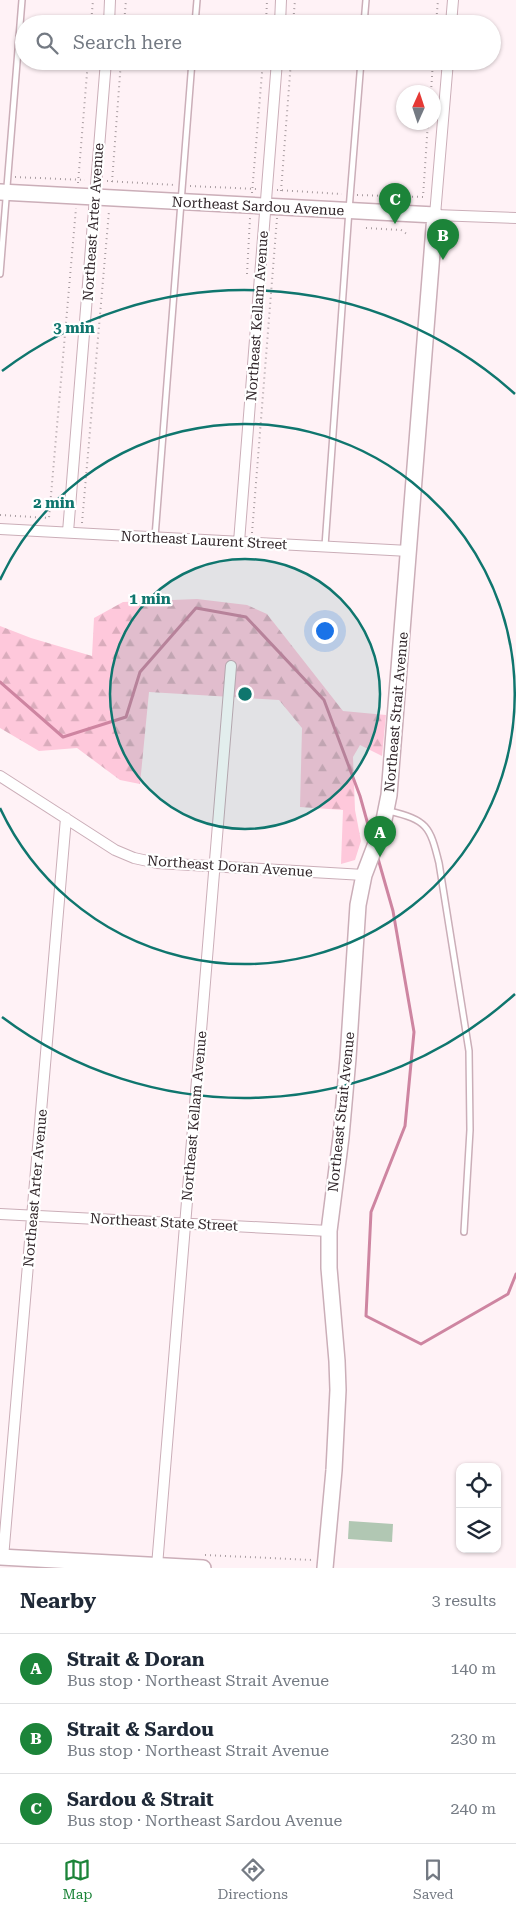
<!DOCTYPE html>
<meta charset="utf-8">
<style>
body{margin:0;font-family:"Roboto Serif",serif;background:#f6f6f7;color:#1f2937}
.controls{position:absolute;right:15px;bottom:15px;display:grid;overflow:hidden;border-radius:10px;box-shadow:0 1px 4px #0004}
.controls button{width:45px;height:45px;display:grid;place-items:center;padding:0;border:0;border-bottom:1px solid #e0e1e3;background:#fff;color:#1f2937;font:25px sans-serif}
.compass{position:absolute;left:396px;top:85px;width:45px;height:45px;border-radius:50%;background:#fff;box-shadow:0 1px 4px #0004;rotate:3deg}
.you{position:absolute;left:324px;top:630px;width:18px;height:18px;margin:-12px;border:4px solid #fff;border-radius:50%;background:#1a73e8;box-shadow:0 0 0 8px #1a73e833}
.badge{display:grid;place-items:center;width:32px;height:32px;border-radius:50%;background:#1c8439;color:#fff;font-size:16px;font-weight:700}
.pin{position:absolute;translate:-50% -41px;filter:drop-shadow(0 1px 2px #0008)}
.pin::after{content:'';position:absolute;top:26px;width:18px;height:15px;background:inherit;clip-path:polygon(0 0,100% 0,50% 100%)}
.list{margin:0;padding:0;list-style:none}
h2{display:flex;justify-content:space-between;align-items:center;height:65px;margin:0;padding:0 20px;font-size:21px}
h2 small{font-size:16px;font-weight:400;color:#747a83}
.list li{display:grid;grid-template-columns:32px 1fr auto;gap:15px;align-items:center;box-sizing:border-box;height:70px;padding:0 20px;border-top:1px solid #e0e1e3}
.list b{display:block;font-size:19px;white-space:nowrap}
.list p{margin:0;font-size:16px;white-space:nowrap;color:#747a83}
.list em{font-size:16px;font-style:normal;color:#747a83}
.icon{flex:none;width:28px;height:28px;fill:none;stroke:currentColor;stroke-width:2;stroke-linecap:round;stroke-linejoin:round}
.map{position:relative;flex:none;width:516px;height:1568px;overflow:hidden}
.search{position:absolute;background:#fff;box-shadow:0 1px 4px #0004;left:15px;right:15px;top:15px;height:55px;display:flex;align-items:center;gap:12px;box-sizing:border-box;padding:0 18px;border-radius:28px;color:#747a83;font-size:19px}
.sheet{height:275px;background:#fff}
nav{display:flex;justify-content:space-around;align-items:center;box-sizing:border-box;height:70px;border-top:1px solid #e0e1e3;background:#fff;font-size:14px;color:#747a83}
nav a{display:grid;justify-items:center;gap:2px}
nav .on{color:#1c8439}
.map>svg:first-child{display:block}
.forest{fill:url(#forest-firs)}
.lines{fill:none;stroke-linecap:round;stroke-linejoin:round}
.stream{stroke:#ce85a1;stroke-width:3}
.building{fill:#b1c7b3}
.service-casing{stroke:#cbaeb8;stroke-width:8}
.minor-casing{stroke:#cbaeb8;stroke-width:12}
.secondary-casing{stroke:#cbaeb8;stroke-width:18}
.path{stroke:#a99da1;stroke-width:2;stroke-dasharray:1 4;stroke-linecap:butt}
.service{stroke:#fff;stroke-width:5}
.minor{stroke:#fff;stroke-width:10}
.secondary{stroke:#fff;stroke-width:15}
.ring{fill:none;stroke:#0f766e;stroke-width:2.5}
.labels{text-anchor:middle;dominant-baseline:central;stroke-width:4.5;stroke-linejoin:round;paint-order:stroke}
.street-label{font-size:14px;fill:#2f2428;stroke:#fff}
.centre{fill:#0f766e;stroke:#fff;stroke-width:2.5}
.ring-label{font-size:15px;text-anchor:middle;font-weight:bold;fill:#0f766e;stroke:#fff;stroke-width:4.5;stroke-linejoin:round;paint-order:stroke}
</style>
<div class="map">
<svg width="516" height="1568" viewBox="0 0 516 1568">
<defs>
<pattern id="forest-firs" width="22" height="20" patternUnits="userSpaceOnUse" patternTransform="scale(1.25)"><rect width="22" height="20" fill="#fec8db"/><path d="M5 1l3.5 6h-7zM16 11l3.5 6h-7z" fill="#daacbc"/></pattern>
</defs>
<rect width="100%" height="100%" fill="#fff2f6"/>
<path class="forest" d="M197 599 247 605 267 614 343 711 386 715 382 756 360 745 353 757 355 810 361 841 355 860 341 864 343 810 300 807 302 728 279 700 149 692 140 784 120 780 77 748 39 751 0 728V626L31 638 92 656 94 618 123 602Z"/>
<g class="lines">
<path class="stream" d="M0 682 63 737 126 717 140 672 196 608 246 617 324 700 360 796 372 839
M377 855 393 911 414 1032 405 1126 371 1212 366 1316 421 1344 508 1294 516 1274"/>
</g>
<path class="building" d="M349 1521 393 1524 392 1542 348 1539Z"/>
<g class="lines">
<defs>
<path id="service" d="M195 24 197 0
M364 24 366 0
M0 274 22 0
M155 537 192 61
M325 546 349 210 361 61
M389 811C427 820 430 826 439 863L469 1051 470 1130 464 1232"/>
<path id="minor" d="M109 24 110 0
M280 24 281 0
M451 24 453 0
M448 61 435 215 516 218
M0 529 409 551
M68 532 106 61
M239 542 277 61
M0 776 115 850 134 858 157 863 364 875
M0 1214 329 1231
M3 1558 66 818
M157 1566 231 666"/>
<path id="secondary" d="M0 192 435 215 389 795 383 825 364 875 358 905 348 1058 341 1137 329 1231V1268L337 1361 338 1390 334 1470 325 1568
M0 1557 203 1568"/>
</defs>
<use href="#service" class="service-casing"/>
<use href="#minor" class="minor-casing"/>
<use href="#secondary" class="secondary-casing"/>
<path class="path" d="M91 24 93 0
M124 24 126 0
M266 24 267 0
M293 24 295 0
M436 24 438 0
M431 92 433 61
M15 177 85 180
M107 181 175 185
M112 182 121 61
M78 183 88 61
M190 186 257 189
M277 190 342 194
M281 191 291 61
M252 193 263 61
M357 195 423 197 428 122
M366 228 401 230 407 234
M247 274 250 218
M0 515 49 518 76 208
M82 523 109 211
M252 533 277 218
M205 1555 313 1560"/>
<use href="#service" class="service"/>
<use href="#minor" class="minor"/>
<use href="#secondary" class="secondary"/>
</g>
<circle cx="245" cy="694" r="135" fill="#0f766e" fill-opacity=".12"/>
<g class="ring">
<circle cx="245" cy="694" r="135"/>
<path d="M0 580A270 270 0 1 1 0 808"/>
<path d="M515 994A404 404 0 0 1 2 1017M2 371A404 404 0 0 1 515 394"/>
</g>
<g class="labels">
<g class="street-label">
<text transform="translate(258 206) rotate(3)">Northeast Sardou Avenue</text>
<text transform="translate(93 222) rotate(-86)">Northeast Arter Avenue</text>
<text transform="translate(257 316) rotate(-86)">Northeast Kellam Avenue</text>
<text transform="translate(204 540) rotate(3)">Northeast Laurent Street</text>
<text transform="translate(396 712) rotate(-85)">Northeast Strait Avenue</text>
<text transform="translate(230 866) rotate(4)">Northeast Doran Avenue</text>
<text transform="translate(341 1112) rotate(-84)">Northeast Strait Avenue</text>
<text transform="translate(194 1116) rotate(-85)">Northeast Kellam Avenue</text>
<text transform="translate(35 1188) rotate(-85)">Northeast Arter Avenue</text>
<text transform="translate(164 1222) rotate(3)">Northeast State Street</text>
</g>
</g>
<circle cx="245" cy="694" r="8" class="centre"/>
<g class="ring-label">
<text x="74" y="333">3 min</text>
<text x="54" y="508">2 min</text>
<text x="150" y="604">1 min</text>
</g>
</svg>
<div class="controls">
<button><svg class="icon" aria-label="locate" viewBox="0 0 24 24"><circle cx="12" cy="12" r="6"/><path d="M12 2v4M12 18v4M2 12h4M18 12h4"/></svg></button>
<button><svg class="icon" aria-label="layers" viewBox="0 0 24 24"><path d="M12 4l9 5-9 5-9-5zM3 14l9 5 9-5"/></svg></button>
</div>
<svg class="compass" viewBox="-18 -18 36 36"><path d="M0-13l5 13h-10z" fill="#e53935"/><path d="M0 13l5-13h-10z" fill="#747a83"/></svg>
<div class="you"></div>
<div class="pin badge" style="left:380px;top:857px">A</div>
<div class="pin badge" style="left:443px;top:260px">B</div>
<div class="pin badge" style="left:395px;top:224px">C</div>
<div class="search"><svg class="icon" aria-label="search" viewBox="0 0 24 24"><circle cx="10" cy="10" r="6"/><path d="M15 15l6 6"/></svg>Search here</div>
</div>
<section class="sheet">
<h2>Nearby<small>3 results</small></h2>
<ul class="list">
<li><span class="badge">A</span><div><b>Strait &amp; Doran</b><p>Bus stop · Northeast Strait Avenue</p></div><em>140 m</em></li>
<li><span class="badge">B</span><div><b>Strait &amp; Sardou</b><p>Bus stop · Northeast Strait Avenue</p></div><em>230 m</em></li>
<li><span class="badge">C</span><div><b>Sardou &amp; Strait</b><p>Bus stop · Northeast Sardou Avenue</p></div><em>240 m</em></li>
</ul>
</section>
<nav>
<a class="on"><svg class="icon" aria-label="map" viewBox="0 0 24 24"><path d="M3 6l6-2 6 2 6-2v14l-6 2-6-2-6 2zM9 4v14M15 6v14"/></svg>Map</a>
<a><svg class="icon" aria-label="directions" viewBox="0 0 24 24"><path d="M12 3l9 9-9 9-9-9zM9 14v-3h6M13 9l2 2-2 2"/></svg>Directions</a>
<a><svg class="icon" aria-label="saved" viewBox="0 0 24 24"><path d="M7 4h10v16l-5-4-5 4z"/></svg>Saved</a>
</nav>
